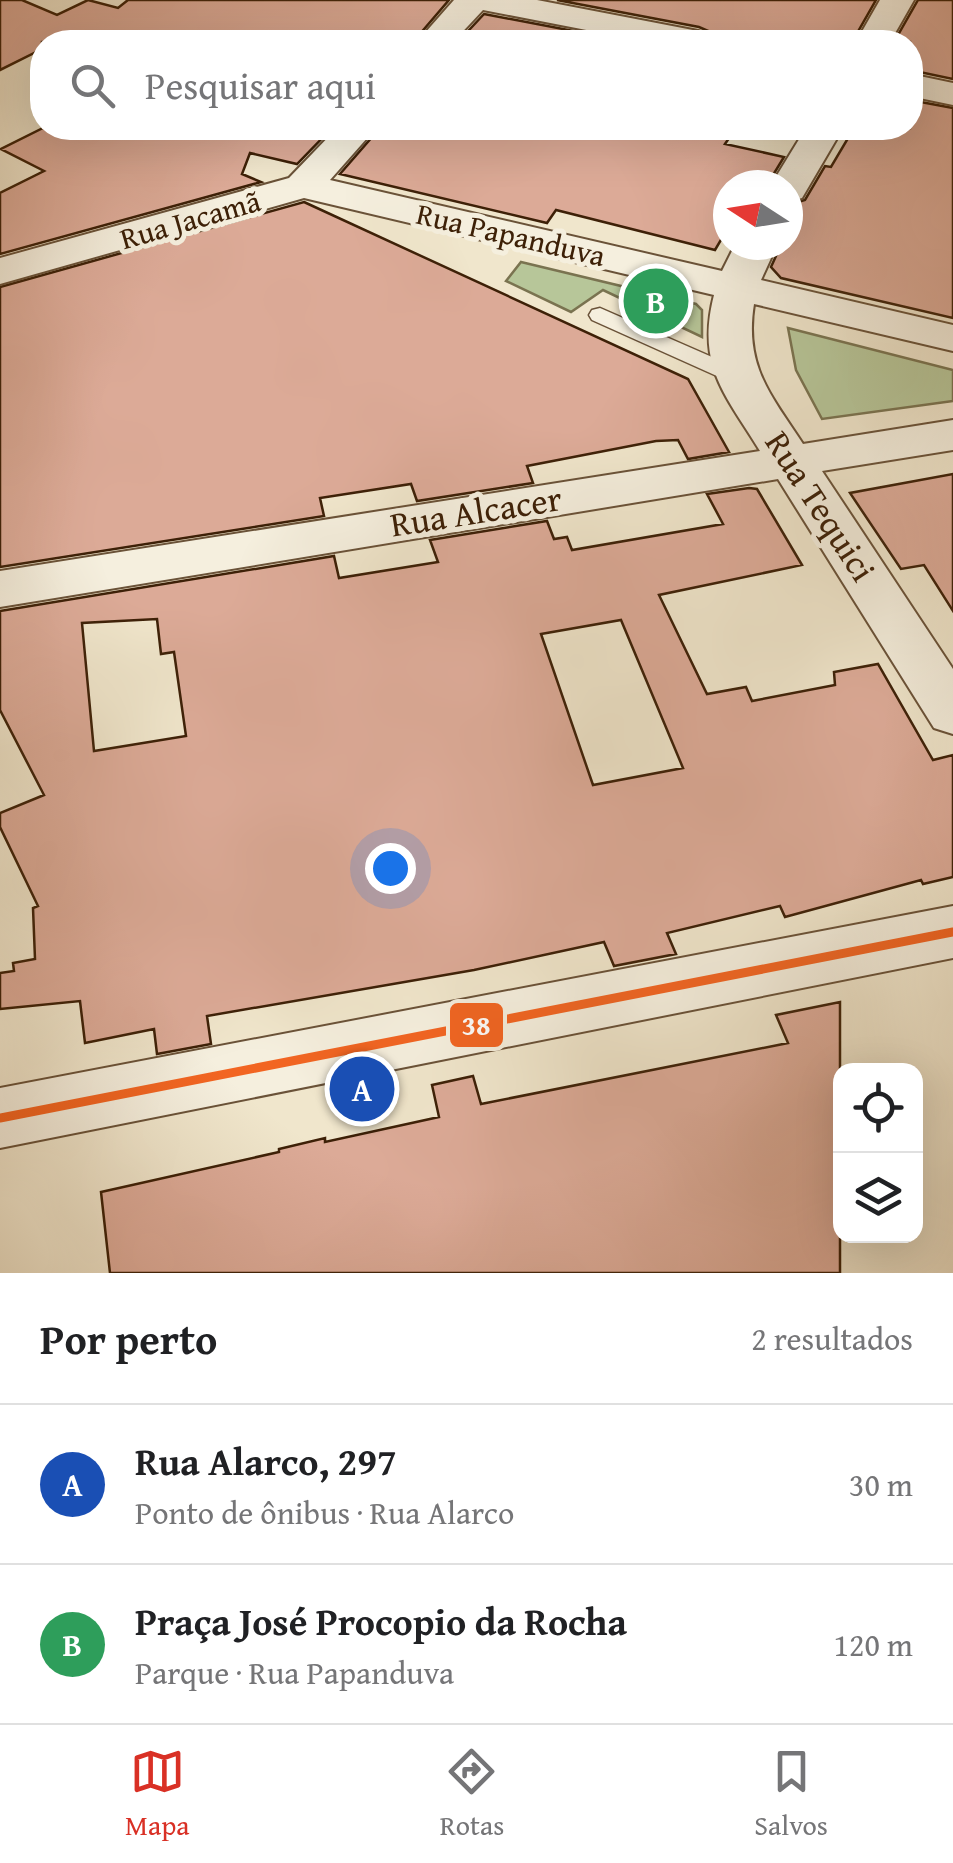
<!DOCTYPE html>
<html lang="pt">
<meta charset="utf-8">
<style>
body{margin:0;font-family:"Gentium Book Plus",serif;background:#f6f6f6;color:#202124}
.controls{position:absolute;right:30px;bottom:30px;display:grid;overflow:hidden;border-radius:20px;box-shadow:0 10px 40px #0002}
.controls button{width:90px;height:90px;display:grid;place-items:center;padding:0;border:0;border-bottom:2px solid #e0e0e0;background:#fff;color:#202124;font:50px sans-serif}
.compass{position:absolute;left:713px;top:170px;width:90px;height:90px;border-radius:50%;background:#fff;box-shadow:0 10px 40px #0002;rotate:282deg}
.you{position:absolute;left:390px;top:868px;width:35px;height:35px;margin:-25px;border:8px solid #fff;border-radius:50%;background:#1a73e8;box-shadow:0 0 0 15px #1a73e833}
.badge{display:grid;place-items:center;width:65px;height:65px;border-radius:50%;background:#d93025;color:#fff;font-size:32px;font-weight:700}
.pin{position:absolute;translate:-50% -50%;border:5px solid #fff;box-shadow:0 2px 10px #0006}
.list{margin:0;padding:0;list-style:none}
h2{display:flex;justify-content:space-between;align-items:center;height:130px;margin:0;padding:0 40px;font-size:42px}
h2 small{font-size:32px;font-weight:400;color:#757577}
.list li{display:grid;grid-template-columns:65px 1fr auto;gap:30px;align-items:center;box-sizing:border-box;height:160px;padding:0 40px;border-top:2px solid #e0e0e0}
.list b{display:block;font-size:38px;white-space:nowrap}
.list p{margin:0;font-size:32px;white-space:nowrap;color:#757577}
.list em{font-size:32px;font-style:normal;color:#757577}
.icon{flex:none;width:55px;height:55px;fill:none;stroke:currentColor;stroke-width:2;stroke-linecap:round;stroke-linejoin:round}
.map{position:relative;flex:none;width:953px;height:1273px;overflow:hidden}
.search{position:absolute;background:#fff;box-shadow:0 10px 40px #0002;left:30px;right:30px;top:30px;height:110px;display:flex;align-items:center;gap:25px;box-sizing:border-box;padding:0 35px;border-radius:40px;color:#757577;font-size:38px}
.sheet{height:450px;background:#fff}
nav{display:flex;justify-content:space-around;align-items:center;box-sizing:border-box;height:140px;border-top:2px solid #e0e0e0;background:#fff;font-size:28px;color:#757577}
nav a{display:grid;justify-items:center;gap:5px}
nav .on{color:#d93025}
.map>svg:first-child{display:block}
.green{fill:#b7c699;stroke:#7a7350;stroke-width:2.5}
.building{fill:#dcaa97;stroke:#3d2007;stroke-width:2.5;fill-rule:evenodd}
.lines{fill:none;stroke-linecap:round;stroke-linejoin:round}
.lane-casing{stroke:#6a5238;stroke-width:3}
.street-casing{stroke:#6a5238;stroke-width:4}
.lane{fill:#f5efde;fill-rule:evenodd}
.street{fill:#f5efde;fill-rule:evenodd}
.bus-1-casing{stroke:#f5efde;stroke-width:16}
.bus-1{stroke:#f26522;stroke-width:9}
.labels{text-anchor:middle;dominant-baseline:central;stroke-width:10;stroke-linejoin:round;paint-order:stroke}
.far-street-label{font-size:30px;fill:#3d2007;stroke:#f5efde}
.street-label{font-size:35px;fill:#3d2007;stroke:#f5efde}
.line-badge{stroke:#f5efde;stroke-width:4}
.badge-label{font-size:28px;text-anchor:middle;font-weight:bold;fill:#fff}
</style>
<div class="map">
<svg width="953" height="1273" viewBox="0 0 953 1273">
<rect width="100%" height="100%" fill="#f0e6cc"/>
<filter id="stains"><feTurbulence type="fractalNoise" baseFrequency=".002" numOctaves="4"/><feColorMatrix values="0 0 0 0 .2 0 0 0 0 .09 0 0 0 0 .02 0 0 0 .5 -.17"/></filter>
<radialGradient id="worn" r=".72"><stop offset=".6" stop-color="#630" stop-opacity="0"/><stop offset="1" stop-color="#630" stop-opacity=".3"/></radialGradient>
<path class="green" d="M521 262 696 304 702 310V337L603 290 571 312 506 281Z
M788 328 953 370V401L822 419 796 370Z"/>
<path class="building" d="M0 0H22L57 15 88 0 118 8 128 0H449L413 42H42V49L0 70Z
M557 0H876L852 42H720L713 33 699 27Z
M918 0H953V79L910 70V42H894Z
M484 14 631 42H458Z
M910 100 953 108V318L781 278 771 267 781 245H788V205L805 200 825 166 831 167 854 128H910Z
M43 128H332L297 164 250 153 242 174 261 182 0 254V193L44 171 1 149Z
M380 128H736L725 144 784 157 767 185H728V228L715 250 556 210 547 223 340 174Z
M304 202 688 379 729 452 688 459 678 440 656 441 527 466 533 483 417 501 411 484 320 498 324 516 0 567V287Z
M953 474V611L924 565 901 569 850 493Z
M749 488 757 489 802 565 659 595 707 694 746 687 752 701 835 685 834 672 878 664 933 760 953 755V877L923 884 921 880 785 917 780 906 667 933 676 954 614 966 604 942 474 970 207 1016 211 1044 157 1054 154 1029 85 1043 80 1001 0 1009V973L14 971 13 963 35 959 33 908 38 906 0 827V813L44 795 0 710V611L334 556 339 578 438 562 430 540 547 521 554 539 567 537 572 550 723 524 707 494ZM157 619 161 654 174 652 186 736 94 751 82 623ZM621 620 683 768 593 785 541 634Z
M840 1002V1273H110L101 1192 279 1152V1149L325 1138V1142L439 1117 432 1085 473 1076 481 1104 788 1043 776 1015Z"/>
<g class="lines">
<defs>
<path id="lane" d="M600 308 744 371 748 376 736 383 728 381 592 320 589 315 592 310Z"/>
<path id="street" d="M454 0H537L698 31 710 35 716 42H648L483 10 453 42H417Z
M880 0H914L890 42H856Z
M910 74 953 83V105L910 96Z
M337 128H376L330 180 722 271 735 245H777L761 280 953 325V351L754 304C744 366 771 395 803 444L953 420V450L822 471 953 669V734L934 728 778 479 0 607V571L760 451C725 394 696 366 714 295L304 198 0 284V258L289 178Z
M806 128H843L802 198 788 202V185H771Z
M953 906V958L0 1148V1088Z"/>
</defs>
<use href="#lane" class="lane-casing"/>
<use href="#street" class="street-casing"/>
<use href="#lane" class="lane"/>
<use href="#street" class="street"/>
<defs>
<path id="bus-1" d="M0 1118 953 932"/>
</defs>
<use href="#bus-1" class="bus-1-casing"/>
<use href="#bus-1" class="bus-1"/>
</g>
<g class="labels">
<g class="far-street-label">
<text transform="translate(190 219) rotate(-16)">Rua Jacamã</text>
<text transform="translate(511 234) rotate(13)">Rua Papanduva</text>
</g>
<g class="street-label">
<text transform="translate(821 506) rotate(57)">Rua Tequici</text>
<text transform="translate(476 511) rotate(-9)">Rua Alcacer</text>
</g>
</g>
<rect class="line-badge" x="448" y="1001" width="57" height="48" rx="10" fill="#f26522"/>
<g class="badge-label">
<text x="476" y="1035">38</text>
</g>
<rect width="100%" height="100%" filter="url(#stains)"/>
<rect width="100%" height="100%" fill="url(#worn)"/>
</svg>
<div class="controls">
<button><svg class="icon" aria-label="locate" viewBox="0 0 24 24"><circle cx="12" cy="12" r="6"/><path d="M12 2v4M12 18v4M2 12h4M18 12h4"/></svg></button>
<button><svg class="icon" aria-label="layers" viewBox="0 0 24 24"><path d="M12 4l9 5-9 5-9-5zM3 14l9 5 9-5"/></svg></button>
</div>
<svg class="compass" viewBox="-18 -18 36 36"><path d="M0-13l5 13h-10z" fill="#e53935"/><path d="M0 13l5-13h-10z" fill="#757577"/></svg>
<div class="you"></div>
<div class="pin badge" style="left:362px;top:1089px;background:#1a4fb4">A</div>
<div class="pin badge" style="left:656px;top:301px;background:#2e9e5b">B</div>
<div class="search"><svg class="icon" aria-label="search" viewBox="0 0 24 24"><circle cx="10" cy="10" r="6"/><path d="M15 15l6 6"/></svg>Pesquisar aqui</div>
</div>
<section class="sheet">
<h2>Por perto<small>2 resultados</small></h2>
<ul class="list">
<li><span class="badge" style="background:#1a4fb4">A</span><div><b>Rua Alarco, 297</b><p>Ponto de ônibus · Rua Alarco</p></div><em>30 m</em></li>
<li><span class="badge" style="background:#2e9e5b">B</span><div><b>Praça José Procopio da Rocha</b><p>Parque · Rua Papanduva</p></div><em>120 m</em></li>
</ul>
</section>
<nav>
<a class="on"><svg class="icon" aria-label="map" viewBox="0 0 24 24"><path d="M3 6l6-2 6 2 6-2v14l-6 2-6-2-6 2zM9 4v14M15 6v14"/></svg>Mapa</a>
<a><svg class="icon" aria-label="directions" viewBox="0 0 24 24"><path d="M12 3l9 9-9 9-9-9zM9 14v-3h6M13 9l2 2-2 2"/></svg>Rotas</a>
<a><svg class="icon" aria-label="saved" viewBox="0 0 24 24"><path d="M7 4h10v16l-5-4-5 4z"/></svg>Salvos</a>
</nav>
